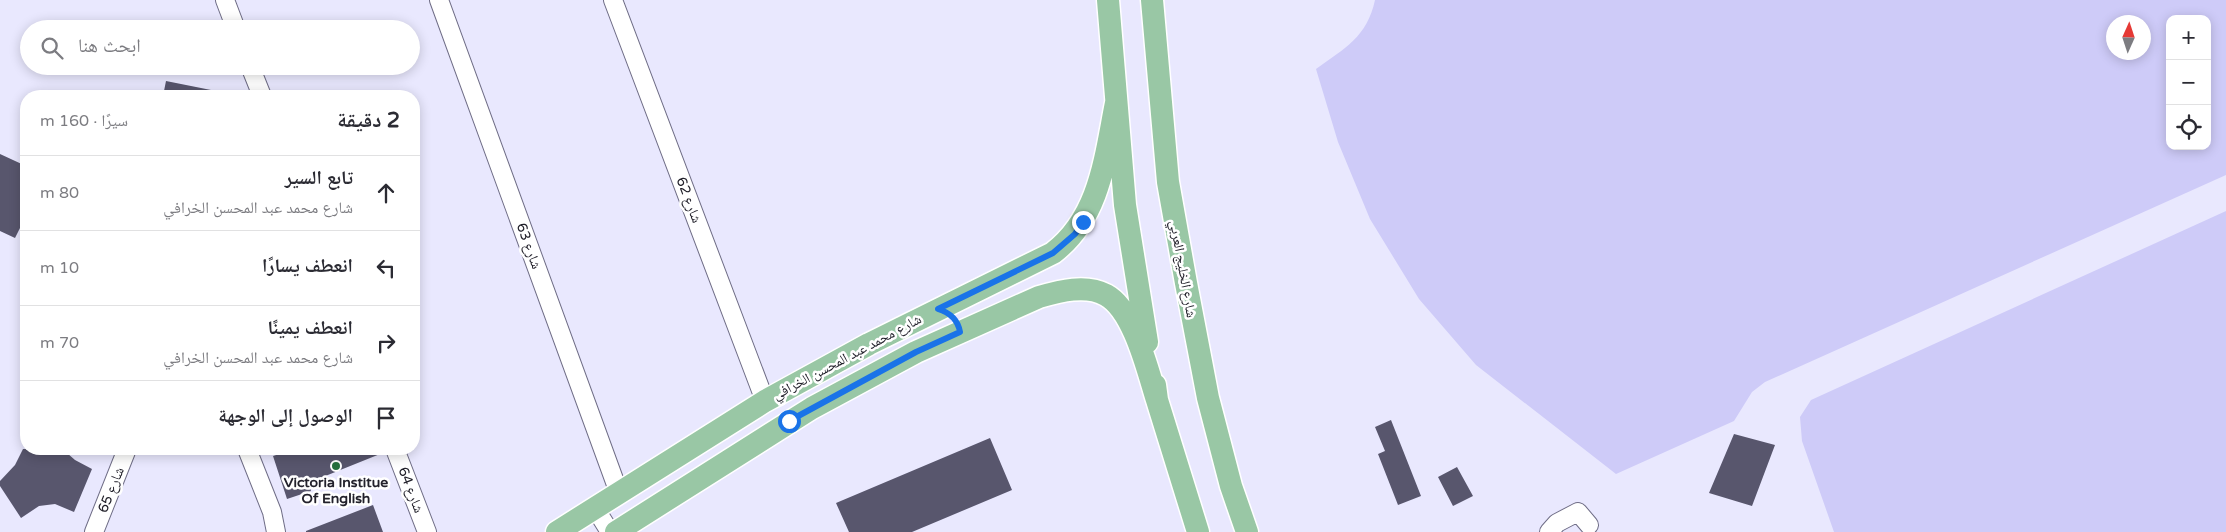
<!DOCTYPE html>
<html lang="ar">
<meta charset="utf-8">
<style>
body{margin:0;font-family:"Varela Round","Noto Naskh Arabic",sans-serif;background:#f7f7f7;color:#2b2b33;direction:rtl}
.controls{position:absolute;right:15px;top:15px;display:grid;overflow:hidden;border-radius:10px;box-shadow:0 2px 12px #0003}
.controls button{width:45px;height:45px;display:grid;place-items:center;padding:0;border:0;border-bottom:1px solid #e1e1e2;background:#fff;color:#2b2b33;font:25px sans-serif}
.compass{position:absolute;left:2106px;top:15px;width:45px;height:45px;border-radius:50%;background:#fff;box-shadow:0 2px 12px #0003;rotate:3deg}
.stop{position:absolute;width:15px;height:15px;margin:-11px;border:4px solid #1a73e8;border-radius:50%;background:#fff}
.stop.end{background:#1a73e8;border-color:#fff;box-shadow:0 1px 5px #0008}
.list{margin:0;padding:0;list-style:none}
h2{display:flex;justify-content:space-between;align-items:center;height:65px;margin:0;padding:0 20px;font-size:21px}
h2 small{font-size:16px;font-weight:400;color:#7c7c81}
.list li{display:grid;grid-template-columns:32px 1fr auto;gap:15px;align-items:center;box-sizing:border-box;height:75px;padding:0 20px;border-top:1px solid #e1e1e2}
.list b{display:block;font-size:19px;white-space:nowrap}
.list p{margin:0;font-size:16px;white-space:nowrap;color:#7c7c81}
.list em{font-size:16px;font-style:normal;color:#7c7c81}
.icon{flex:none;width:28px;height:28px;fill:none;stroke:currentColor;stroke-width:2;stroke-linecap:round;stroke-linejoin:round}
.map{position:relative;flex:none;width:2226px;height:532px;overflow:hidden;direction:ltr}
.search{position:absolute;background:#fff;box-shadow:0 2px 12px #0003;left:20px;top:20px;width:400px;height:55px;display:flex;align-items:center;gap:12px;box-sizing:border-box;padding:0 18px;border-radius:28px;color:#7c7c81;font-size:19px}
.panel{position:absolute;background:#fff;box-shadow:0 2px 12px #0003;left:20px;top:90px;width:400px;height:365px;border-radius:20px;direction:rtl}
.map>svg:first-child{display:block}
.water{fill:#cecbf8;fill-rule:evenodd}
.building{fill:#58566d}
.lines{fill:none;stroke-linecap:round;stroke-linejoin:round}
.minor-casing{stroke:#6f6d86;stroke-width:20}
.major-casing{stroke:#fff;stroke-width:25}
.minor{stroke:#fff;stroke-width:18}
.major{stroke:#99c7a5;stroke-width:22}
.route{stroke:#1a73e8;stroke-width:6}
.poi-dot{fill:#256f3d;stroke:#fff;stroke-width:2}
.labels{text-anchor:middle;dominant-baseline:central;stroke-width:5;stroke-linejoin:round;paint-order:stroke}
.street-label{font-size:14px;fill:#22212b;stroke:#fff}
.poi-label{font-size:14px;font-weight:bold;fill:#22212b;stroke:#fff}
</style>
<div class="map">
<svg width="2226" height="532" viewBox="0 0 2226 532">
<rect width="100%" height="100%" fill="#e9e8fe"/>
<path class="water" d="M1375 0H2226V175L1765 382 1752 392 1734 421 1616 474 1476 365 1419 299 1370 219 1338 142 1316 69C1345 48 1367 37 1375 0ZM2170 19H2207V146H2170ZM2114 22H2144V52H2114Z
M2226 211V532H1834L1802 441 1800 417 1811 400Z"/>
<path class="building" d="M166 81 211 90V96H163Z
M0 154 26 166V216L15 238 0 231Z
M1391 420 1421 496 1398 505 1378 454 1385 451 1375 427Z
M1734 434 1775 445 1752 506 1709 493Z
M990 438 1012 490 912 532H849L836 503Z
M23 449H66L67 453 75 460 92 469 74 512 55 504 39 506 21 518 0 486V481L15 465Z
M295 449H385V452L308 483 311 491 287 499 273 456Z
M1457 467 1473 496 1453 506 1438 477Z
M373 505 383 532H306V531Z"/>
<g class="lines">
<defs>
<path id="minor" d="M225 0 236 29
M439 0 619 493
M613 0 765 401
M250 66 262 96
M247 449 272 512 276 532
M395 449 427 532
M595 508 610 532
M94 532 127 449
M1549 532 1557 523 1578 512 1589 525"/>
<path id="major" d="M1108 0 1125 205 1147 342
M1152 0 1168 182 1186 283 1208 398 1231 486 1247 532
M1155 385 1157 400 1198 532
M557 532 765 401 869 344 1053 253C1100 217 1105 158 1116 103
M616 532 812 408 916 352 1039 297C1060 291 1086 284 1106 295 1134 310 1148 372 1157 400"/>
</defs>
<use href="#minor" class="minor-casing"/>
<use href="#major" class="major-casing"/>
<use href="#minor" class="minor"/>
<use href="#major" class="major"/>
</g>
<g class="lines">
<path class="route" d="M789 421 916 352 960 332C958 320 951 313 938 309L1053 253 1075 234 1083 222"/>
</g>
<circle class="poi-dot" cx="336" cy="466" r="5"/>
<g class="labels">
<g class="street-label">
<text transform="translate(689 200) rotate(69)">شارع 62</text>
<text transform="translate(529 246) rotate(70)">شارع 63</text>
<text transform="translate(1183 269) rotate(80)">شارع الخليج العربي</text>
<text transform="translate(847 357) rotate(-28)">شارع محمد عبد المحسن الخرافي</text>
<text transform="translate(111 490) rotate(-68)">شارع 65</text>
<text transform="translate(411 490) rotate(69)">شارع 64</text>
</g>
<g class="poi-label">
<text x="336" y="482">Victoria Institue<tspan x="336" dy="16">Of English</tspan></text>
</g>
</g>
</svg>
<div class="controls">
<button>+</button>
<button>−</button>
<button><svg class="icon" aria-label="locate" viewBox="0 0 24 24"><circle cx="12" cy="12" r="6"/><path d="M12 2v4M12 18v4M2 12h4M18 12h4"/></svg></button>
</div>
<svg class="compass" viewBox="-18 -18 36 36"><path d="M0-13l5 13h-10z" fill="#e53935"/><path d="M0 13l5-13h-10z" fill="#7c7c81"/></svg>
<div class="stop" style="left:789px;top:421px"></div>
<div class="stop end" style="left:1083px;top:222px"></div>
<div class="search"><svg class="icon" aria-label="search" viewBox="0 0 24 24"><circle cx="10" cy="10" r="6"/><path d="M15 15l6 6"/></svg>ابحث هنا</div>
<section class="panel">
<h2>2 دقيقة<small>سيرًا · 160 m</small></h2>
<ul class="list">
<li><svg class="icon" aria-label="ahead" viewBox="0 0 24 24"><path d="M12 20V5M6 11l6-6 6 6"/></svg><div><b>تابع السير</b><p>شارع محمد عبد المحسن الخرافي</p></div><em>80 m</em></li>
<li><svg class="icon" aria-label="left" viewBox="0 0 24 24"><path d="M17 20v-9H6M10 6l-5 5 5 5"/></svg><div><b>انعطف يسارًا</b></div><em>10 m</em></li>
<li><svg class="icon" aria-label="right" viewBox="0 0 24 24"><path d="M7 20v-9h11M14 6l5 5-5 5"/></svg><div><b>انعطف يمينًا</b><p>شارع محمد عبد المحسن الخرافي</p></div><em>70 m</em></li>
<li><svg class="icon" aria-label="arrive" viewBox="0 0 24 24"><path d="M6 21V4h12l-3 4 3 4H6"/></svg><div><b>الوصول إلى الوجهة</b></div></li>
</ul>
</section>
</div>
